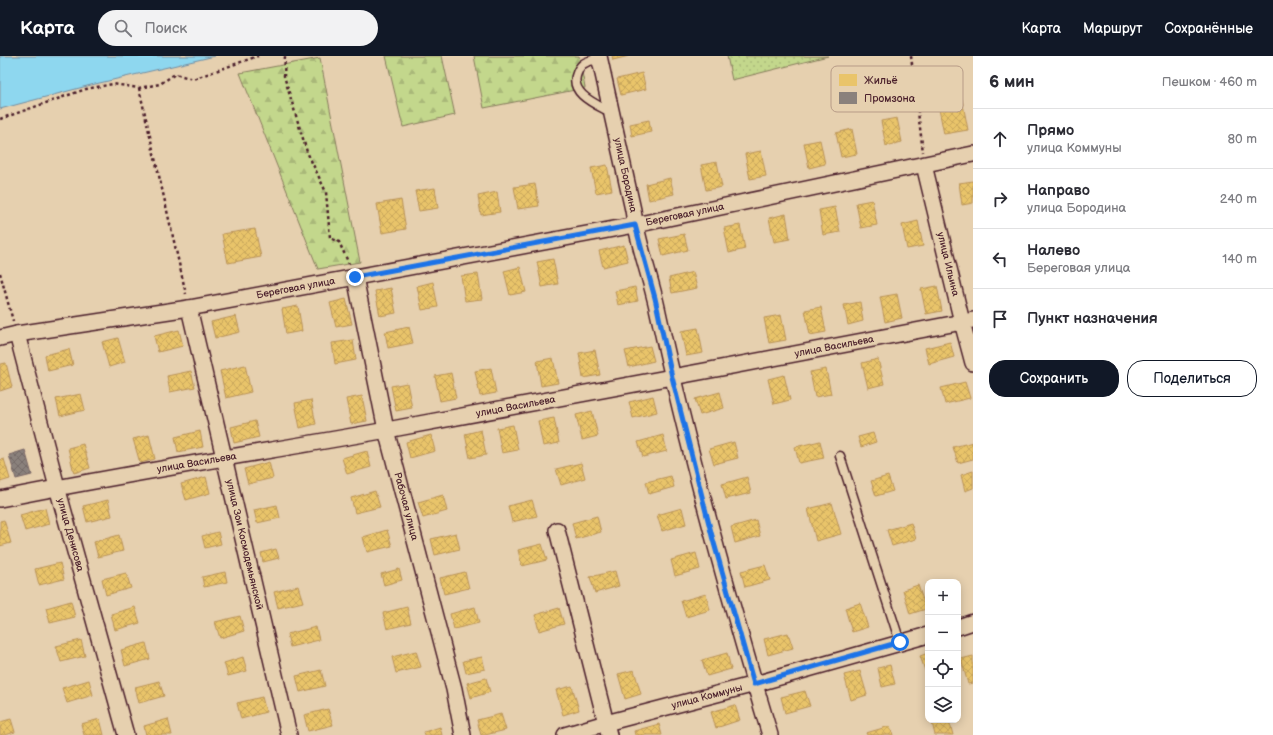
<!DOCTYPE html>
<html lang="ru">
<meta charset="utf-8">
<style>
body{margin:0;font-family:"Balsamiq Sans",sans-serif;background:#f2f2f3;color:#2b2b33}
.controls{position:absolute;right:12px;bottom:12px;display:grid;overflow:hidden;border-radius:8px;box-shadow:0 2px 10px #0003}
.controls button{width:36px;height:36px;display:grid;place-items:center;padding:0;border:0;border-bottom:1px solid #e1e1e2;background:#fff;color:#2b2b33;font:20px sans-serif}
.stop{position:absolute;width:12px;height:12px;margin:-9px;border:3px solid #1a73e8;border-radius:50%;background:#fff}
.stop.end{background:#1a73e8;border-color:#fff;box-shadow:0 1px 4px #0008}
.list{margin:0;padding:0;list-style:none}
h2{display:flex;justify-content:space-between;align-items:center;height:52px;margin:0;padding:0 16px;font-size:17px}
h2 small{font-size:13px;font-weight:400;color:#7c7c81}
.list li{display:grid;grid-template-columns:26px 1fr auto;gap:12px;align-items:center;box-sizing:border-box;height:60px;padding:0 16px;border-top:1px solid #e1e1e2}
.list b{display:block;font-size:15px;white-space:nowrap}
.list p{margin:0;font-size:13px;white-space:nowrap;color:#7c7c81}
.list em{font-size:13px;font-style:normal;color:#7c7c81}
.actions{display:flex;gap:8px;padding:12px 16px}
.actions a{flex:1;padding:9px 0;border:1px solid #111827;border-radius:16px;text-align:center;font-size:14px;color:#111827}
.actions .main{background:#111827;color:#fff}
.icon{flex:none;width:22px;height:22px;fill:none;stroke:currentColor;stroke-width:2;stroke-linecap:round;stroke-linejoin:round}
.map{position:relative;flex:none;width:973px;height:679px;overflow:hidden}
header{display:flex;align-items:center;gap:24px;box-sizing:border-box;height:56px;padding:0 20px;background:#111827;color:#fff}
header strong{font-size:19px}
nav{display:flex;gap:22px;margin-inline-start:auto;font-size:14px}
.search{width:280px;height:36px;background:#f2f2f3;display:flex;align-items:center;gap:10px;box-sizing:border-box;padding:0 14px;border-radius:22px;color:#7c7c81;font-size:15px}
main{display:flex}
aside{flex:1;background:#fff}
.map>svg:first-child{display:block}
.grass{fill:url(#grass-dots);stroke:#867b5c}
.forest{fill:url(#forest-firs);stroke:#867b5c}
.water{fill:#8ed7ef;stroke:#738da1}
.homes{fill:url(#homes-cross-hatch);stroke:#b99257}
.industry{fill:url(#industry-cross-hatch);stroke:#776464}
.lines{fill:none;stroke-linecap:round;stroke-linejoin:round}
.service-casing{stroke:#4a1f2b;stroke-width:11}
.minor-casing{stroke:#4a1f2b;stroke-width:18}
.path{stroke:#4a1f2b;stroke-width:2.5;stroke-dasharray:3 3;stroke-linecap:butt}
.service{stroke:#e6d0af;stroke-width:8}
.minor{stroke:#e6d0af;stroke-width:15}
.route{stroke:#1a73e8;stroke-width:5}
.labels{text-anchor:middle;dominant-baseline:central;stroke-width:4;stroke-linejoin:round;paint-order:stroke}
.street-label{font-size:10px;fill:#4a1f2b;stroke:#e6d0af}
.key{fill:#e6d0af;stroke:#b79b87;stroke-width:1}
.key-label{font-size:11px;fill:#4a1f2b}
</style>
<header>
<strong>Карта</strong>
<div class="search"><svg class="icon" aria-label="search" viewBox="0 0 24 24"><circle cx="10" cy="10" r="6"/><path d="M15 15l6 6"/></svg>Поиск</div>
<nav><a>Карта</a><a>Маршрут</a><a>Сохранённые</a></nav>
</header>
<main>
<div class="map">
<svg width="973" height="679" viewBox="0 0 973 679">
<defs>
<pattern id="grass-dots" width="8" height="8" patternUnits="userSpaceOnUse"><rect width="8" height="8" fill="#c3d78c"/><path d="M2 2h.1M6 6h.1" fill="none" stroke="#a9b879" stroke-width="1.8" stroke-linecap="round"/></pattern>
<pattern id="forest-firs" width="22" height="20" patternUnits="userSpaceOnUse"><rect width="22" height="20" fill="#c3d78c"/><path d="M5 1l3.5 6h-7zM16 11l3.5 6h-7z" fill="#a9b879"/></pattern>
<pattern id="homes-cross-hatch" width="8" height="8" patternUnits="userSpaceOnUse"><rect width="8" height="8" fill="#e9c46a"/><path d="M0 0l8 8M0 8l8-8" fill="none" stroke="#c9a85c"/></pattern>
<pattern id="industry-cross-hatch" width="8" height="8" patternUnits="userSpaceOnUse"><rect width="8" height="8" fill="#8a817c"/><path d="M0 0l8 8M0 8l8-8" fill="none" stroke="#736966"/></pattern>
</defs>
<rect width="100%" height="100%" fill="#e6d0af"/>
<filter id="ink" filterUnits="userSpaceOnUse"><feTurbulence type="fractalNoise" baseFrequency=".025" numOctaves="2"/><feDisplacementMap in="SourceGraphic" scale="8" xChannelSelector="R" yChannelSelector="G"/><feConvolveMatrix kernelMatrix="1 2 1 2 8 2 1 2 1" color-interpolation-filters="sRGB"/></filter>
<g filter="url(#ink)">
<path class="grass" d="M727 0H828L732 24Z"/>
<path class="forest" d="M386 0H442L455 59 403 71Z
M474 0H579L585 32 484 52Z
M320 2 360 206 318 213 240 17Z"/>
<path class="water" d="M0 0H215L91 29 0 53Z"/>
<path class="homes" d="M612 0H629L613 4Z
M642 17 646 33 621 39 617 23Z
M962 43 968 74 944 78 938 48Z
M897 62 902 86 886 90 881 65Z
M649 64 651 76 632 80 630 68Z
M852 73 857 98 841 101 836 77Z
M820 84 825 108 809 112 804 87Z
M761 95 766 120 750 123 745 98Z
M717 106 722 131 706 134 701 109Z
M607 109 612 134 596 137 591 112Z
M670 122 674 138 649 144 646 128Z
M973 125V147L962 149 959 127Z
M535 128 539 150 518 153 514 131Z
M435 132 438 152 419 155 415 135Z
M497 136 500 156 481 159 478 140Z
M401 144 406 173 382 177 377 148Z
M872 144 877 169 861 172 856 147Z
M835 151 840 176 823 179 819 154Z
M786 158 790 183 774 186 769 162Z
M918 165 923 190 907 193 902 169Z
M740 169 745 193 729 197 724 172Z
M255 173 261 201 228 207 222 178Z
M684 178 688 194 663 200 659 183Z
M624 189 628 205 603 211 599 195Z
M553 203 558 228 542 231 537 206Z
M520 211 526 236 510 239 504 215Z
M693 216 697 232 672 237 669 222Z
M478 218 482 243 465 245 461 220Z
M433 226 438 251 422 254 417 230Z
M937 230 942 255 926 258 921 233Z
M635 231 638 245 618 249 615 235Z
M391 232 396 257 380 260 375 235Z
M897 238 902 262 885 266 880 241Z
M346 243 352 268 336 271 330 247Z
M860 246 863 265 848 269 844 249Z
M298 250 302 275 286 278 282 253Z
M821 251 826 276 810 279 805 254Z
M781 259 786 284 769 287 764 262Z
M236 260 240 276 215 282 211 266Z
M409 271 413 287 388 292 385 276Z
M698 272 703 297 686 300 681 275Z
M179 274 183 290 158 296 154 280Z
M118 282 125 306 109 311 102 286Z
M353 284 356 304 335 308 332 287Z
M950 286 954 301 929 308 925 292Z
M650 290 654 305 629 311 625 295Z
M69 293 73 309 48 315 45 299Z
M595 294 600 319 583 322 579 297Z
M553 302 558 327 541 330 537 305Z
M878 303 884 328 868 332 862 307Z
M6 307 12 331 0 335V308Z
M245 309 251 336 226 342 220 315Z
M491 312 496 337 480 340 475 315Z
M826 313 831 338 815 341 810 316Z
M191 315 195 331 170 336 167 320Z
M451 317 456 342 440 345 435 320Z
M784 319 790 344 774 348 768 323Z
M965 326 970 342 945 348 941 332Z
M407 327 412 352 396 355 391 330Z
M720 336 724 352 700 359 695 343Z
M81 338 85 354 60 360 56 343Z
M362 340 367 365 351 368 346 343Z
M653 340 657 356 633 362 629 346Z
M311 344 316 368 300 372 295 347Z
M592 355 598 380 582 384 576 359Z
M554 362 559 387 543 390 538 365Z
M255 365 259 381 234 387 231 371Z
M513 369 518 394 502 397 497 372Z
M481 374 486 399 470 402 465 378Z
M200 375 203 391 178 396 175 381Z
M873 377 876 386 861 391 858 381Z
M149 379 155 403 140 407 133 383Z
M431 379 435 395 410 402 406 386Z
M663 379 667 395 643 401 638 386Z
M820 385 824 402 799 407 795 391Z
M734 386 738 402 714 408 709 393Z
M973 386V403L958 407 953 391Z
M83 388 90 412 74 417 68 392Z
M367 395 371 411 347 418 342 402Z
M4 403 10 423 0 426V404Z
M269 406 273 422 248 428 244 413Z
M581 407 585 422 561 429 556 413Z
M973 415V432L965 435 961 419Z
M671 420 674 431 649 438 646 426Z
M888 420 893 435 876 440 871 425Z
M206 421 210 437 186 444 181 428Z
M747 421 751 437 726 443 722 428Z
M375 435 380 451 355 457 351 442Z
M443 439 447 455 423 462 418 446Z
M108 444 112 460 87 466 83 450Z
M532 444 537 460 512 466 508 450Z
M832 447 841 478 816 485 808 453Z
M277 449 280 462 257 467 254 454Z
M45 452 49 468 25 475 20 459Z
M682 452 686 468 662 475 657 459Z
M597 460 601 476 576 483 572 467Z
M4 464 11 487 0 490V465Z
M756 464 760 480 735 487 731 471Z
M911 467 916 483 892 490 887 474Z
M387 474 392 490 367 496 363 481Z
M218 476 221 488 205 492 202 480Z
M456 477 460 493 435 499 431 483Z
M119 479 123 495 98 501 94 486Z
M542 488 547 504 522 510 518 494Z
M276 493 279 502 263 506 261 497Z
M696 497 700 513 675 520 671 504Z
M60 507 64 523 39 529 35 513Z
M765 509 770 524 745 531 741 515Z
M399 513 402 524 384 529 381 518Z
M615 515 619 530 595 537 590 521Z
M225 516 227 526 204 531 202 521Z
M465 516 469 532 444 538 440 522Z
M126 517 131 532 106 539 102 523Z
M918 529 926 553 910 558 903 534Z
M298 530 303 546 278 552 274 536Z
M706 538 710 554 686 561 681 545Z
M71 545 75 561 50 567 46 552Z
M860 547 868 571 852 576 845 552Z
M135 551 140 567 115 574 111 558Z
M407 551 411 567 387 573 383 557Z
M475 551 479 567 454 573 450 558Z
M559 552 564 568 539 575 535 559Z
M240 560 244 575 220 582 215 566Z
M316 571 319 584 290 591 287 578Z
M788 577 793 592 768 599 764 583Z
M81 584 85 600 61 606 56 590Z
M146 587 150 603 125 610 121 594Z
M416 595 421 611 396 617 392 601Z
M727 597 731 613 707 620 702 604Z
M928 597V619L927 620 920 600Z
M973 600V627L968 628 961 603Z
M243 601 247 615 228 620 224 607Z
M482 601 485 613 466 617 463 605Z
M890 609 895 628 882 631 878 612Z
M321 614 325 630 300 636 296 620Z
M634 614 641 638 625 643 618 618Z
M860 615 867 639 851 644 844 619Z
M486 622 490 636 471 642 467 627Z
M89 624 93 639 67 647 62 632Z
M159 625 164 640 139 647 135 631Z
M572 630 579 654 563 659 556 634Z
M805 635 810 650 785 657 781 641Z
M262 641 266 656 241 663 237 647Z
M735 649 740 664 716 672 711 656Z
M328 653 333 669 308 675 304 659Z
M501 658 506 674 485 679H481L477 664Z
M11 663 15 676 5 679H0V666Z
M100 663 104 679H84L81 668Z
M168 663 172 679H146L144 670Z
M942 664H949L953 679H935L932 667Z
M659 668 662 679H635L634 675Z
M890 670 893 679H867L866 677Z
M440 671 442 679H425L424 676Z"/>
<path class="industry" d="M25 394 32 419 16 423 9 399Z"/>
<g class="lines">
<defs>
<path id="service" d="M601 9 593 4C584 6 580 9 577 17 568 38 598 49 612 57
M840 400 900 586"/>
<g id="minor">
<path id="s1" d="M599 0 633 154C638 189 651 222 658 256 689 399 728 539 770 679"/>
<path id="s2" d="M924 109 962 266 973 307"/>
<path id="s3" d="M355 221 386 374 454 633 463 679"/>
<path id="s4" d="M189 252 289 679"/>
<path id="s5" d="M17 278 57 431 126 679"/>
<path id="s6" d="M0 282 17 278 189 252 635 169 973 98"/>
<path id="s7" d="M0 443C128 417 258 397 387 374 582 339 778 301 973 264"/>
<path d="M557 474 609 679"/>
<path d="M958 571 973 566"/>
<path id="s8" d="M565 679 606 667 755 628 928 579"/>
</g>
</defs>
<use href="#service" class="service-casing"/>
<use href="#minor" class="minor-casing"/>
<path class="path" d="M285 0 284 20 307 96 326 136 330 182 339 186 349 208
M911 0 923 96
M139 32 186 238
M0 63 86 33 113 28 139 32 160 28 175 18 193 23 258 0
M0 217 13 265"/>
<use href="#service" class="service"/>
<use href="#minor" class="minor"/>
</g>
</g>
<g class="lines" filter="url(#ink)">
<path class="route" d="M355 221 635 169 655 242 672 321 712 480 754 628 900 586"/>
</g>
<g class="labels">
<g class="street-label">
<text stroke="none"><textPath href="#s1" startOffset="122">улица Бородина</textPath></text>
<text stroke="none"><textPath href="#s6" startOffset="696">Береговая улица</textPath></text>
<text stroke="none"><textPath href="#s2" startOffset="102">улица Ильина</textPath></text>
<text stroke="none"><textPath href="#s6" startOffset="300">Береговая улица</textPath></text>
<text stroke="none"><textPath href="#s7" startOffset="848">улица Васильева</textPath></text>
<text stroke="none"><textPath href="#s7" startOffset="524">улица Васильева</textPath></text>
<text stroke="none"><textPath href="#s7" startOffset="200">улица Васильева</textPath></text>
<text stroke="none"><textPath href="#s3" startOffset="235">Рабочая улица</textPath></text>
<text stroke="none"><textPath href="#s5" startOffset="208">улица Денисова</textPath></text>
<text stroke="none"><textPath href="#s4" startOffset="243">улица Зои Космодемьянской</textPath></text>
<text stroke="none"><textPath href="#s8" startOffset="147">улица Коммуны</textPath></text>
</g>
</g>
<rect x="831" y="10" width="132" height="46" rx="6" class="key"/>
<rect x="839" y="18" width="18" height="12" fill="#e9c46a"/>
<rect x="839" y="36" width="18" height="12" fill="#8a817c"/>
<g class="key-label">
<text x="864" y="28">Жильё</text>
<text x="864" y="46">Промзона</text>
</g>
</svg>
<div class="controls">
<button>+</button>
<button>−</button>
<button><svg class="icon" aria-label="locate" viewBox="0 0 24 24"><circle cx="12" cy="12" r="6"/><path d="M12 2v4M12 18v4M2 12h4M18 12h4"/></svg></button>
<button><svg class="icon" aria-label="layers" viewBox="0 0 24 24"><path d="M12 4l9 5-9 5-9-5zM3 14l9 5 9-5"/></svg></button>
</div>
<div class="stop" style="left:900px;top:586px"></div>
<div class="stop end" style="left:355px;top:221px"></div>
</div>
<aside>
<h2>6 мин<small>Пешком · 460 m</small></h2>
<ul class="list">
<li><svg class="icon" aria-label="ahead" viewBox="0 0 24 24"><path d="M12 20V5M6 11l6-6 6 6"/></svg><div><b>Прямо</b><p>улица Коммуны</p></div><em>80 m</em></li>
<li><svg class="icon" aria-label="right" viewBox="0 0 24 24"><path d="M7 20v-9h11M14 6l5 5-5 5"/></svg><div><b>Направо</b><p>улица Бородина</p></div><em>240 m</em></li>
<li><svg class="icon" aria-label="left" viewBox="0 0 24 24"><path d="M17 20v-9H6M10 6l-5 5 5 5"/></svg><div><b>Налево</b><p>Береговая улица</p></div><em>140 m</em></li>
<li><svg class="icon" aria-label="arrive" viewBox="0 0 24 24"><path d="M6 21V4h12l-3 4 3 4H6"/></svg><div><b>Пункт назначения</b></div></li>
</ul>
<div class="actions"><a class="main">Сохранить</a><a>Поделиться</a></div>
</aside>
</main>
